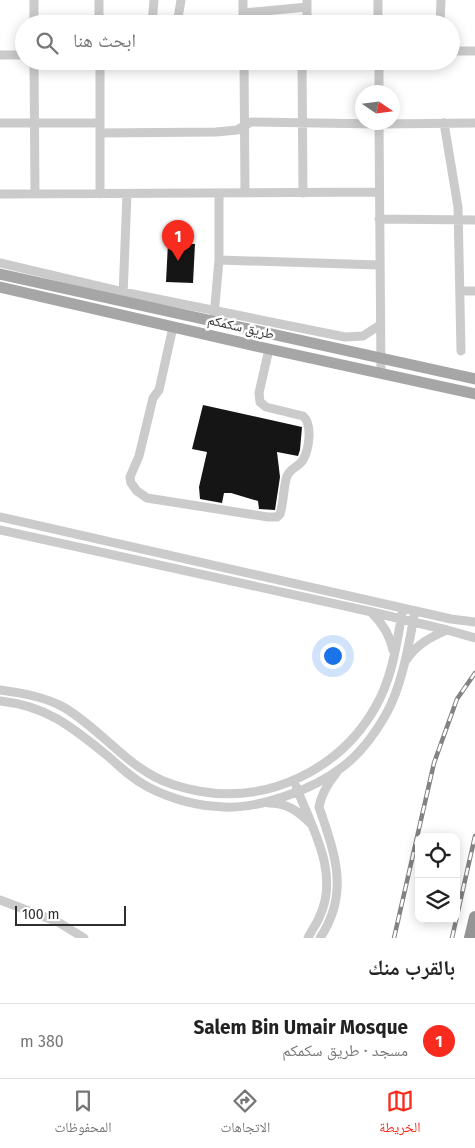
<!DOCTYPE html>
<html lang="ar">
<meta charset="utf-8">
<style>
body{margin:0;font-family:"Fira Sans","Noto Naskh Arabic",sans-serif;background:#f2f2f2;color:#222;direction:rtl}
.controls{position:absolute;right:15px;bottom:15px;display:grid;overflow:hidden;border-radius:10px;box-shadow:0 2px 12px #0003}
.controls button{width:45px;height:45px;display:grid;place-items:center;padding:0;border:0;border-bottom:1px solid #e0e0e0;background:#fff;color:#222;font:25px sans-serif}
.compass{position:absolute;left:355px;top:85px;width:45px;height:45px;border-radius:50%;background:#fff;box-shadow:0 2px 12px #0003;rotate:103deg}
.scale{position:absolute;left:15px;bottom:12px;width:111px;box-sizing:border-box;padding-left:5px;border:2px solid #2e2e2e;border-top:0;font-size:14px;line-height:18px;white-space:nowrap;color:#2e2e2e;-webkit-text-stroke:4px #fff;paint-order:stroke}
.you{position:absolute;left:332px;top:655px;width:18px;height:18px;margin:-12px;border:4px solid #fff;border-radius:50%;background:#1a73e8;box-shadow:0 0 0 8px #1a73e833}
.badge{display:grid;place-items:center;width:32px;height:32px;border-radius:50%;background:#f72b1e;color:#fff;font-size:16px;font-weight:700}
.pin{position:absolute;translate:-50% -41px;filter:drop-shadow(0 1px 2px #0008)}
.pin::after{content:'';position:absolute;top:26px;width:18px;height:15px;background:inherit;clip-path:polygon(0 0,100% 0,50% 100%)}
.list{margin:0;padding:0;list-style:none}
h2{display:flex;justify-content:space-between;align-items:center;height:65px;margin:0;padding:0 20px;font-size:21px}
h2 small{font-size:16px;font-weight:400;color:#767676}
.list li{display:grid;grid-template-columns:32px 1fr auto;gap:15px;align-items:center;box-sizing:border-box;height:75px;padding:0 20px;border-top:1px solid #e0e0e0}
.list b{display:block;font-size:19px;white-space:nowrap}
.list p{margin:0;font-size:16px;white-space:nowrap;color:#767676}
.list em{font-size:16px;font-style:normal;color:#767676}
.icon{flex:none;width:28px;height:28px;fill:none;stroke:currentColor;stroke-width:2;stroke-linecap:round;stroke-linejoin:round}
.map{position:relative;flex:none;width:475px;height:938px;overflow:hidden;direction:ltr}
.search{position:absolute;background:#fff;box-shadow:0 2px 12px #0003;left:15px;right:15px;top:15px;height:55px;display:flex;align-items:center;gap:12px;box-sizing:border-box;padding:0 18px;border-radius:28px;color:#767676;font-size:19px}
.sheet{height:140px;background:#fff}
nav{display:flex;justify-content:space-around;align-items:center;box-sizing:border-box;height:70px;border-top:1px solid #e0e0e0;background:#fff;font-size:14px;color:#767676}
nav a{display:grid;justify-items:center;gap:2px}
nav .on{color:#f72b1e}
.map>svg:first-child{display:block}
.building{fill:#151515}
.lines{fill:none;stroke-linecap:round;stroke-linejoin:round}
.minor{stroke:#cbcbcb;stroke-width:9}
.major{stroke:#a6a6a6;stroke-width:11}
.highway{stroke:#959595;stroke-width:12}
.rail-casing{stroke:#838383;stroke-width:4.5}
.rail{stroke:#fff;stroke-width:2.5;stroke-dasharray:8;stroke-linecap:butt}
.labels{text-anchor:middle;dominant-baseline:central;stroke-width:5;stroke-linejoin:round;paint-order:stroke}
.street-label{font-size:14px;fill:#2e2e2e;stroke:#fff}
</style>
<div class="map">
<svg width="475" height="938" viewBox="0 0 475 938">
<rect width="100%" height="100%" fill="#fff"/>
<path class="building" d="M168 243 195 244 193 283 166 282Z
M203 405 302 427 300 450 298 456 277 452 280 477 275 510 259 509 258 501 231 493H224L222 503 200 499 199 487 207 452 192 449Z"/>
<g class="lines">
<path class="minor" d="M34 0V24
M99 0V24
M243 0V24
M307 0V24
M378 0V24
M243 13 307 7
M152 24 154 0
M177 24 181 0
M440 24 441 0
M451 51H475
M0 55H24
M34 61 35 194
M100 61V194
M244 61 245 193
M302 61 303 193
M379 61V92
M379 122 381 372
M0 123H100
M444 123 458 207 461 351
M100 133 216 132 237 130 251 122 379 124 475 123
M0 194 379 192
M379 219 475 220
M219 260 379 265
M0 263 123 292 345 337 363 336 380 325
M460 291H475
M123 296 127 194
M214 316 219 260V194
M173 327 159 390 153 398 139 456 130 477 131 483 137 491 147 498 268 517H277L280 514C284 502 283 488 287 476 291 467 299 467 303 460 309 449 313 425 303 416L266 407 260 402 259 393 269 349
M0 517 451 619 475 622
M0 530 372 612 447 630 475 638
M372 613C383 624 390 635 393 650
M407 659C417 644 431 637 447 630
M0 690C22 693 46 697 65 708 98 728 121 759 155 777 168 784 183 788 198 791 269 804 341 769 376 706 393 676 397 641 403 608
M0 701C48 706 73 728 109 757 121 768 133 779 148 787 171 799 198 806 224 807 259 809 314 789 341 768 359 755 374 735 385 716 402 687 409 644 415 611
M296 786C311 827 341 873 319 918 316 925 311 931 308 938
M269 803C287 803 298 811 310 823
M0 900 58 922 84 938
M320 938C350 893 335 854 319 807 321 794 329 782 337 772"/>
<path class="major" d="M0 274 475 379
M0 287 269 349 475 394"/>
<path class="highway" d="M470 938 475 917"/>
<defs>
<path id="rail" d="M394 938 434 763 457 699 475 673
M452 938 475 836"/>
</defs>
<use href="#rail" class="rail-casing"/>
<use href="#rail" class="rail"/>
</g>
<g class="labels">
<g class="street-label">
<text transform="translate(241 327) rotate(13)">طريق سكمكم</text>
</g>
</g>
</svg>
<div class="controls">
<button><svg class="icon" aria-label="locate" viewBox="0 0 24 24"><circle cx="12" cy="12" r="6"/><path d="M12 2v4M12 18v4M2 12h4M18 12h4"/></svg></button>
<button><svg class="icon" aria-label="layers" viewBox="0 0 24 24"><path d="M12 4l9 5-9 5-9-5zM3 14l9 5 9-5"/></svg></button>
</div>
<svg class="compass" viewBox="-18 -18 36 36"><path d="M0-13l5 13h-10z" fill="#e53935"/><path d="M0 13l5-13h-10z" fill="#767676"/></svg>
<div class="scale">100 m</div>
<div class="you"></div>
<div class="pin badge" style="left:178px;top:261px">1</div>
<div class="search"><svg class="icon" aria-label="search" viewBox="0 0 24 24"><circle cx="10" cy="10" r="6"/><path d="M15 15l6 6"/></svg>ابحث هنا</div>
</div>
<section class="sheet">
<h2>بالقرب منك<small></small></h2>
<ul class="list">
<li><span class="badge">1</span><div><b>Salem Bin Umair Mosque</b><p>مسجد · طريق سكمكم</p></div><em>380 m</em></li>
</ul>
</section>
<nav>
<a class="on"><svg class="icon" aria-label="map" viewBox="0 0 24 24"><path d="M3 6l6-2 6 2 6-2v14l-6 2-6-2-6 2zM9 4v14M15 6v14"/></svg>الخريطة</a>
<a><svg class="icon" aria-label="directions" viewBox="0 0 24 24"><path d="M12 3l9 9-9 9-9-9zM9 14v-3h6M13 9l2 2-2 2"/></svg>الاتجاهات</a>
<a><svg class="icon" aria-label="saved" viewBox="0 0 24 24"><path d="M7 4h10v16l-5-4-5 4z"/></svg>المحفوظات</a>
</nav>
